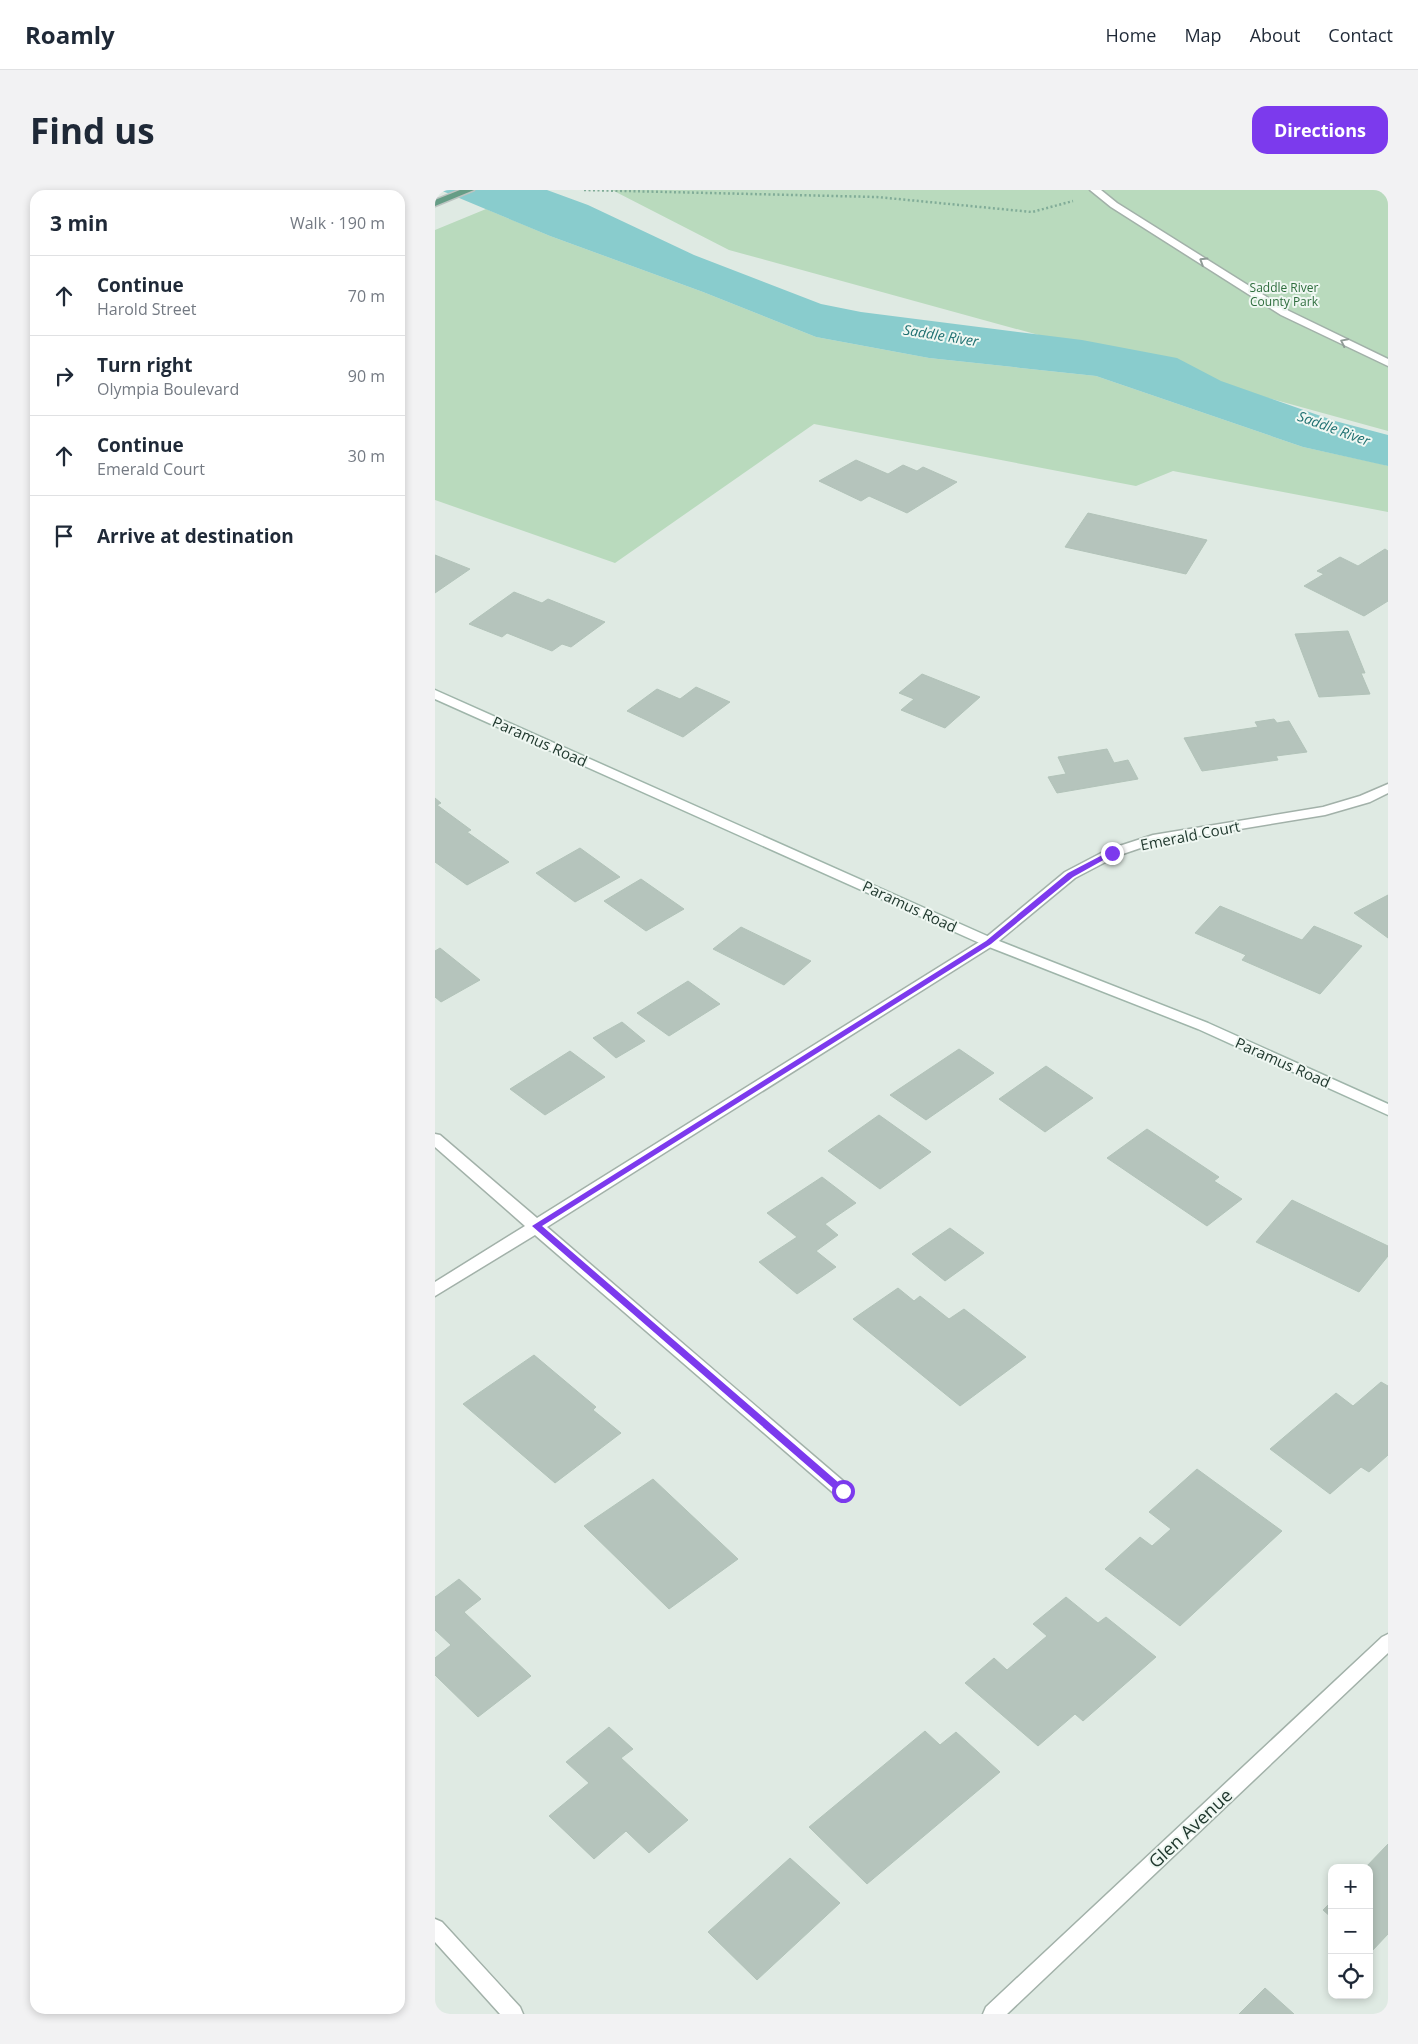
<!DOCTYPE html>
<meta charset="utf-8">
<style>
body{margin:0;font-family:"Open Sans",sans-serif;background:#f2f2f3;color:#1f2937}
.controls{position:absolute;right:15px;bottom:15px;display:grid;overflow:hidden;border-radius:10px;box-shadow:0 2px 8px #0003}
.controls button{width:45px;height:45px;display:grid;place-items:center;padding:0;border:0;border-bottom:1px solid #e0e1e3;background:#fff;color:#1f2937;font:25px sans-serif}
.stop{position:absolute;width:15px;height:15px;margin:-11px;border:4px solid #7c3aed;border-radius:50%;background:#fff}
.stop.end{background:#7c3aed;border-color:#fff;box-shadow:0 1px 5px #0008}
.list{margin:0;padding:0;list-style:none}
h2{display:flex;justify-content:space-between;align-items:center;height:65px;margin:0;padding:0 20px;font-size:21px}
h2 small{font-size:16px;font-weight:400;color:#747a83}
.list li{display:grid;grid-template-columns:32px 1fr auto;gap:15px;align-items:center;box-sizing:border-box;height:80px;padding:0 20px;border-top:1px solid #e0e1e3}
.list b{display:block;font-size:19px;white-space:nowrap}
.list p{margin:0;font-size:16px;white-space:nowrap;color:#747a83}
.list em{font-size:16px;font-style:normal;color:#747a83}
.icon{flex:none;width:28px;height:28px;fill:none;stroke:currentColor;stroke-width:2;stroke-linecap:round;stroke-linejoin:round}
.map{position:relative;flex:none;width:953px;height:1824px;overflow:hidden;border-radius:15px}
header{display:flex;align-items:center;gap:30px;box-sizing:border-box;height:70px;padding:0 25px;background:#fff;border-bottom:1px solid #e0e1e3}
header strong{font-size:24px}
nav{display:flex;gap:28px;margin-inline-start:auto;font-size:18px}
.intro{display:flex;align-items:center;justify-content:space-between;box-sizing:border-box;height:120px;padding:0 30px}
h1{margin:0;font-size:35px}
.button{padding:12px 22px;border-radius:15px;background:#7c3aed;color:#fff;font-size:18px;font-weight:700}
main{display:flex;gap:30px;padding:0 30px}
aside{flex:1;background:#fff;border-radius:15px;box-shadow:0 2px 8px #0003}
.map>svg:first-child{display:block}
.green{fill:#b9dabd}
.water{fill:#89cccd}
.building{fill:#b5c4bc;stroke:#b2c3b9}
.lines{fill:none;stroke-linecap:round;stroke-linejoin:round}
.service-casing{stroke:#a2b1a9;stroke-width:3}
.minor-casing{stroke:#a2b1a9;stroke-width:3}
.secondary-casing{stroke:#9fb5aa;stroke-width:3}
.primary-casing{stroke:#bcc4c1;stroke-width:3}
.path{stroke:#81ac98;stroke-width:2.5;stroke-dasharray:2 2.5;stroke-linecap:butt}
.service{fill:#fff;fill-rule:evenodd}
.minor{fill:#fff;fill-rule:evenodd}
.secondary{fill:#fff;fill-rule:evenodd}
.primary{fill:#669d86;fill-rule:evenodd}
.oneway{stroke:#909c97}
.route{fill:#7c3aed}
.labels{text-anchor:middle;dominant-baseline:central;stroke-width:4;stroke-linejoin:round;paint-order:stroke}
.far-park-label{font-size:12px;fill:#2e6d3d;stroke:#eff7f2}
.far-water-label{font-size:14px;font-style:italic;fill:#1f7071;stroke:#eff7f2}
.street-label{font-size:15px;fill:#21392f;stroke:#eff7f2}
.near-street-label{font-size:18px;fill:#21392f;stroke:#eff7f2}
</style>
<header>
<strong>Roamly</strong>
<nav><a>Home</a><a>Map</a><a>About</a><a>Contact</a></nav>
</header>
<div class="intro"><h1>Find us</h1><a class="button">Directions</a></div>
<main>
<aside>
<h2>3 min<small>Walk · 190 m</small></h2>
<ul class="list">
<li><svg class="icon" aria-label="ahead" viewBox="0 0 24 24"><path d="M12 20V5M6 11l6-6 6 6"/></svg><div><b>Continue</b><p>Harold Street</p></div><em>70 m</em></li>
<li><svg class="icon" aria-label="right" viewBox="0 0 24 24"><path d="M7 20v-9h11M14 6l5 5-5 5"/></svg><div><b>Turn right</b><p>Olympia Boulevard</p></div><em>90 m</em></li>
<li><svg class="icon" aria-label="ahead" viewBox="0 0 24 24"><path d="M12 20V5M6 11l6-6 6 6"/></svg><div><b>Continue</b><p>Emerald Court</p></div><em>30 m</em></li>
<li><svg class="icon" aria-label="arrive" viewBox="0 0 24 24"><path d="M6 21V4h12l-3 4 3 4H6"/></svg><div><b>Arrive at destination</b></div></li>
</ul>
</aside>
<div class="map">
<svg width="953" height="1824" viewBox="0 0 953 1824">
<rect width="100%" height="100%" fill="#dfeae3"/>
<path class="green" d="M177 0H953V241L294 60Z
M51 19 115 46 268 102 381 147 494 168 661 186 868 257 946 274 953 276V322L738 281 701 296 379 234 180 373 0 310V40Z"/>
<path class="water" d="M5 0H112L153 15 259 65 386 114 426 122 647 150 742 168 786 191 900 231 953 245V276L868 257 661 186 494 168 381 147 268 102 115 46Z"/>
<path class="building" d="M421 270 453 284 468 275 482 281 488 277 522 292 472 323 434 306 426 311 384 291Z
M653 323 772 350 751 384 630 357Z
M950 359 953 361V411L929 426 869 396 889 384 882 381 905 367 923 376Z
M0 365 35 379 0 403Z
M79 402 107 413 113 409 170 432 136 457 127 454 117 461 72 443 67 447 34 434Z
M913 441 930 483H926L935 504 884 507 860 444Z
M487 484 545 507 510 538 466 520 479 509 464 503Z
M261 497 295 512 248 547 192 521 222 499 245 509Z
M839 529 842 533 854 531 872 562 841 566 843 570 767 581 749 548 823 537 820 532Z
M672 559 679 573 693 570 703 589 622 603 613 587 631 584 623 567Z
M0 608 6 613 2 615 36 640 32 642 74 672 32 695 0 672Z
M145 658 185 687 140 712 101 683Z
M206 689 249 719 211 741 169 711Z
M953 705V748L919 723Z
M785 716 867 750 879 736 927 756 885 804 807 770 811 765 760 743Z
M306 737 376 771 349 795 278 759Z
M5 758 45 790 6 812 0 807V761Z
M253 791 285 814 234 846 202 823Z
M187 832 210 851 181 868 158 848Z
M524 859 559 883 491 930 455 905Z
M135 861 170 887 110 925 75 899Z
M611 876 658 908 610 942 564 909Z
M444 925 496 962 445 999 393 961Z
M712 939 784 987 779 991 807 1009 772 1036 672 968Z
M387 987 421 1013 390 1034 403 1045 381 1061 401 1077 362 1104 324 1072 362 1047 332 1023Z
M857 1010 953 1056V1066L924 1102 821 1052Z
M515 1038 549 1063 510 1091 477 1064Z
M463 1098 479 1111 485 1106 514 1129 529 1119 591 1167 525 1216 418 1129Z
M99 1165 161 1217 158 1220 186 1243 120 1293 28 1214Z
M946 1192 953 1196V1265L934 1282 926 1277 895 1304 835 1259 901 1203 918 1216Z
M762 1279 847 1341 745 1436 670 1379 705 1347 717 1356 736 1339 714 1322Z
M218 1289 303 1369 234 1419 149 1336Z
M24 1389 46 1409 29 1422 96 1486 43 1527 0 1485V1468L16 1455 0 1440V1407Z
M631 1407 663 1433 671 1427 721 1467 648 1531 640 1524 603 1556 530 1493 559 1468 572 1480 612 1446 598 1434Z
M174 1537 198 1559 186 1568 253 1630 214 1663 191 1641 159 1669 114 1626 154 1593 131 1572Z
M490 1541 505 1555 521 1542 565 1582 432 1694 374 1637Z
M953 1654V1744L937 1761 934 1759V1678H930Z
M355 1668 405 1713 322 1790 273 1742Z
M897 1711V1728L888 1720Z
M830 1798 859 1824H804Z"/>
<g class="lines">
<defs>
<path id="service" d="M655 0H666L682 13 854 121 953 169V176L846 125 676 17Z"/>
<path id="minor" d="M953 594V603L935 612 890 625 720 653 682 666 640 688 559 755 112 1037 414 1296 417 1301 414 1306 408 1308 402 1306 100 1045 0 1106V1092L90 1036 0 957V944L5 945 102 1028 549 749 630 682 672 660 718 645 888 617 925 606Z
M953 1444V1463L572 1824H548L551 1817 947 1447Z
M0 1729 7 1732 85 1817 88 1824H65L0 1752Z"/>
<path id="secondary" d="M0 500 559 749 773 833 953 914V925L763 839 549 755 0 509Z"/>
<path id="primary" d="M25 0H39L0 16V10Z"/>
</defs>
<use href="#service" class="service-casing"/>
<use href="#minor" class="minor-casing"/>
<use href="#secondary" class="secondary-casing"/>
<use href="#primary" class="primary-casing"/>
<path class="path" d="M149 0 442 7 597 22 638 11"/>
<use href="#service" class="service"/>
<use href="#minor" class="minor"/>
<use href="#secondary" class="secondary"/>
<use href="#primary" class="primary"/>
</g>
<defs><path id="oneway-chevron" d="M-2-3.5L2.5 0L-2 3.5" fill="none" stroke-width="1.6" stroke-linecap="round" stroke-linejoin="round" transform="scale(1.25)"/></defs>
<g class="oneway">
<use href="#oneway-chevron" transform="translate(768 71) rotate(-148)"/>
<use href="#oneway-chevron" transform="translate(909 152) rotate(-154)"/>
</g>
<path class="route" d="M675 661 681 663 638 687 556 754 107 1036 411 1299V1304H405L97 1036 551 751 633 683Z"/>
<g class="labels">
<g class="far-park-label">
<text x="849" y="97">Saddle River<tspan x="849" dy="14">County Park</tspan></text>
</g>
<g class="far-water-label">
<text transform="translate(506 145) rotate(9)">Saddle River</text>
<text transform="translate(899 238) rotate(20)">Saddle River</text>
</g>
<g class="street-label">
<text transform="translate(105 551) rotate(24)">Paramus Road</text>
<text transform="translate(755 645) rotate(-11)">Emerald Court</text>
<text transform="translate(475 716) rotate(25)">Paramus Road</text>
<text transform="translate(848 872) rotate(24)">Paramus Road</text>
</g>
<g class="near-street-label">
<text transform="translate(755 1638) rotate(-43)">Glen Avenue</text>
</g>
</g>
</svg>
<div class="controls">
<button>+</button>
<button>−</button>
<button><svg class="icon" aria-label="locate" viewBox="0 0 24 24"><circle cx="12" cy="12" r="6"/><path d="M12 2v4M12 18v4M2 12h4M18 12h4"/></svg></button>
</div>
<div class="stop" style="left:408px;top:1301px"></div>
<div class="stop end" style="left:677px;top:663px"></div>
</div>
</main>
